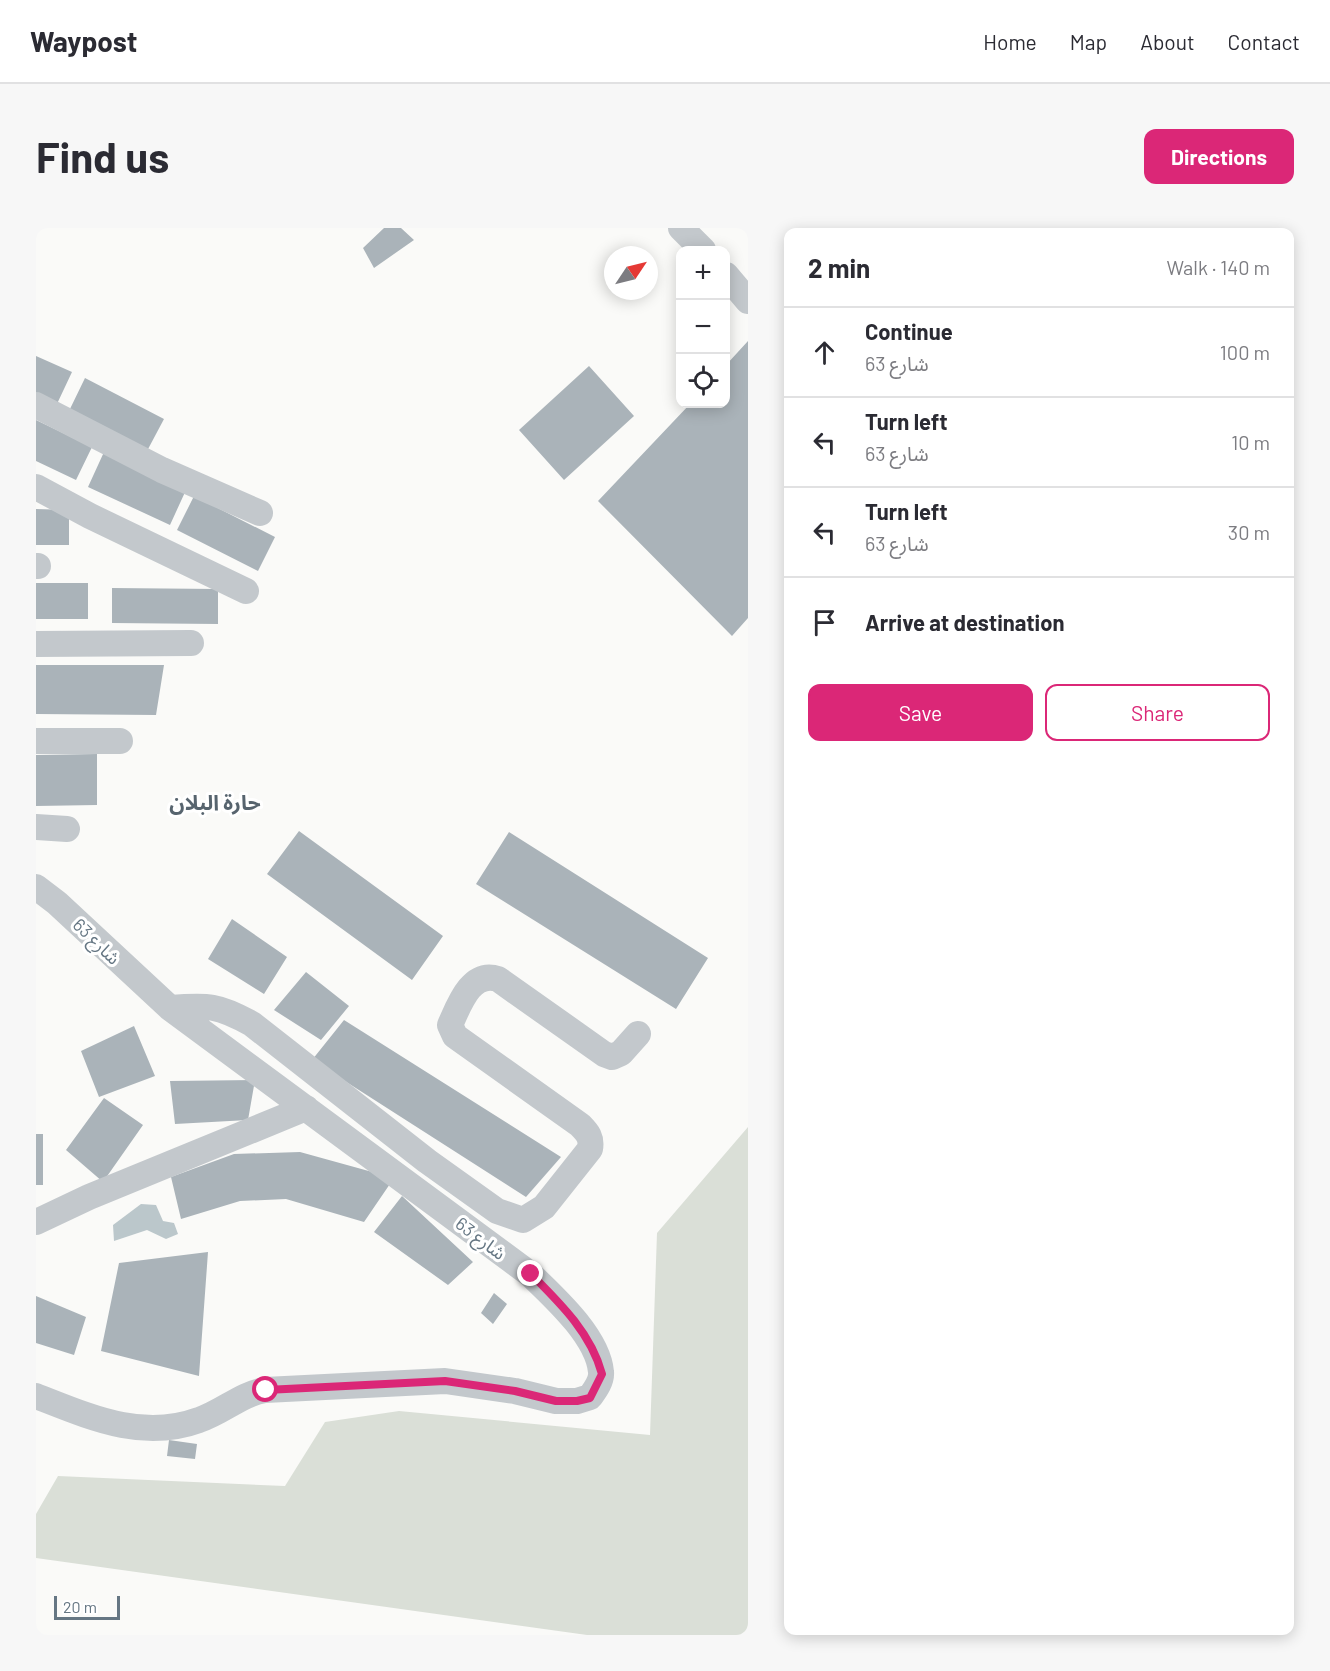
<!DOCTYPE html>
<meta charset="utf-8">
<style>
body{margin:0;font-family:Barlow,"Noto Sans Arabic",sans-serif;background:#f7f7f7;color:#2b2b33}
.controls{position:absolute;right:18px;top:18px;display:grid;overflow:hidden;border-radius:12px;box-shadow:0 3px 15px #0003}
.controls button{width:54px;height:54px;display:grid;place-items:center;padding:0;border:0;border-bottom:2px solid #e1e1e2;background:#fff;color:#2b2b33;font:30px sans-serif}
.compass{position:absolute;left:568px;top:18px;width:54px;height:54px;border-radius:50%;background:#fff;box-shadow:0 3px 15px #0003;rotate:55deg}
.scale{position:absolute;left:18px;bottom:15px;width:66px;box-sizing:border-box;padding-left:6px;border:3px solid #657683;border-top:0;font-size:16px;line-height:21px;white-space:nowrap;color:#657683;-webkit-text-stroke:4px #fff;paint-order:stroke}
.stop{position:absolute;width:18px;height:18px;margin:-14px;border:4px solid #db2777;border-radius:50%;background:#fff}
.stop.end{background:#db2777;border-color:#fff;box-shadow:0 2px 6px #0008}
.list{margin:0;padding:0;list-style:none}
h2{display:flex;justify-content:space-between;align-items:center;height:78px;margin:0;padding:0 24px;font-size:26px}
h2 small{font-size:20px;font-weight:400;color:#7c7c81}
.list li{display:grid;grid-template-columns:39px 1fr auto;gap:18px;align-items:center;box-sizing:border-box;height:90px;padding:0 24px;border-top:2px solid #e1e1e2}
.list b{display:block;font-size:22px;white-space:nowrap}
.list p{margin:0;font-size:20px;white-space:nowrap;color:#7c7c81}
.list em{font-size:20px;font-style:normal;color:#7c7c81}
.actions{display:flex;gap:12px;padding:18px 24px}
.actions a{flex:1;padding:14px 0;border:2px solid #db2777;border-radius:12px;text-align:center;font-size:21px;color:#db2777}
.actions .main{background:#db2777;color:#fff}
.icon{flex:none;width:33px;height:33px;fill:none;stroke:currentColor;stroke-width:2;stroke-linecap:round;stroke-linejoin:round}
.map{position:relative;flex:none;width:712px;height:1407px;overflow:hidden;border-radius:12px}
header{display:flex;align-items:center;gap:36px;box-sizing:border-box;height:84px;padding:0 30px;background:#fff;border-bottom:2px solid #e1e1e2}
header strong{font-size:28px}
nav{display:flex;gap:33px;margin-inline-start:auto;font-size:21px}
.intro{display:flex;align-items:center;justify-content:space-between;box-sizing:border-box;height:144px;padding:0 36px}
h1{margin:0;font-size:42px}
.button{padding:15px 27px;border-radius:12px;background:#db2777;color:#fff;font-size:21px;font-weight:700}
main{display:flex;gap:36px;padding:0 36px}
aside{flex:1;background:#fff;border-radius:12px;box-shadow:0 3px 15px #0003}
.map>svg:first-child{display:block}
.green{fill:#dadfd7}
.water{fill:#bbc7cb}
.building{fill:#aab3b9}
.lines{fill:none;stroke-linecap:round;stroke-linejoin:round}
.minor{stroke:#c3c8cc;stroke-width:26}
.route{stroke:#db2777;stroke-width:8}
.labels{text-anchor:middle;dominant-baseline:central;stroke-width:6;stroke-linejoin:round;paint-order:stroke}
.street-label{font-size:18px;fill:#657683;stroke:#fff}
.quarter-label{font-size:21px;font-weight:bold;fill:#57646e;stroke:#fff}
</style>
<header>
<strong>Waypost</strong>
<nav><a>Home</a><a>Map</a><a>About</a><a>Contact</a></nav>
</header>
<div class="intro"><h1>Find us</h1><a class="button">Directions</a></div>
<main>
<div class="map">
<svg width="712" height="1407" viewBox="0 0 712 1407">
<rect width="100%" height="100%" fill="#fafaf8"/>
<path class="green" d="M712 899V1407H551L0 1330V1286L22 1248 249 1258 289 1194 363 1183 614 1207 621 1005Z"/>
<path class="water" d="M105 976 120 977 127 993 138 995 142 1006 130 1011 111 1002 78 1013 77 997Z"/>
<path class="building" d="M348 0H365L378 12 338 40 327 20Z
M712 113V390L696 408 562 273 654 176H690V137Z
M0 128 36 144 20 178 0 168Z
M553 138 598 188 528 252 483 202Z
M49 150 128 191 111 223 33 183Z
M0 192 56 219 40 252 0 233Z
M68 224 150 262 134 297 52 259Z
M158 268 239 309 222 343 141 302Z
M0 281 33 282V317H0Z
M0 355H52V391H0Z
M76 360 182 361V396L76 395Z
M0 437H128L120 487 0 486Z
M61 526V577L0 578V527Z
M263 603 407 708 376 752 231 646Z
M473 604 672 730 640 781 440 656Z
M196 691 251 729 228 766 172 731Z
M270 744 313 778 285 812 238 782Z
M308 792 525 929 490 969 276 832Z
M98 798 119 848 63 869 45 823Z
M219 852 212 892 139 896 134 853Z
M68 870 107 897 67 954 30 922Z
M0 906H7V957H0Z
M264 924 358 950 328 994 250 971 204 973 145 991 135 949 198 926Z
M366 968 437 1034 412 1057 338 1004Z
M172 1024 163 1148 65 1123 83 1035Z
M458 1065 471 1076 457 1096 445 1085Z
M0 1068 50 1089 38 1127 0 1115Z
M133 1212 161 1216 159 1231 131 1228Z"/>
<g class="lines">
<path class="minor" d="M645 0 667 22
M690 47 712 73
M0 177 126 242 224 285
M0 259 54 288 210 363
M0 338H2
M0 416 155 415
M0 513H84
M0 599 31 601
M0 659 21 675 134 780 494 1046C519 1070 562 1109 565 1144 566 1153 559 1162 554 1169L541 1173H520L479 1163 409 1153 229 1162C205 1166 187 1184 163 1192 106 1213 54 1189 0 1168
M134 780C172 777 182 777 216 796L391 933 461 983 487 992 508 979 554 921C556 910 552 905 544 897L419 808 414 797C423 777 435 742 462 751L568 826 576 829 585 825 602 806
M0 994 53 969 270 880"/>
</g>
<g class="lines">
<path class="route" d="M230 1162 409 1153 479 1163 520 1173H541L554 1170 566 1146C555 1105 524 1075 495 1046"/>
</g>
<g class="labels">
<g class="street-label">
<text transform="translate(61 713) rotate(44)">شارع 63</text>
<text transform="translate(445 1010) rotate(37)">شارع 63</text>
</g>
<g class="quarter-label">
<text x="179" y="573">حارة البلان</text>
</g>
</g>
</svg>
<div class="controls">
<button>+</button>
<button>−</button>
<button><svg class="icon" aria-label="locate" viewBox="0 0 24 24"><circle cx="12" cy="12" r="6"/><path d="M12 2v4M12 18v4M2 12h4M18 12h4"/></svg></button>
</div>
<svg class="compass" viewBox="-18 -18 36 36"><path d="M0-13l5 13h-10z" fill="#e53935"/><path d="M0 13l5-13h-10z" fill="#7c7c81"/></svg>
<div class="scale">20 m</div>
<div class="stop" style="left:230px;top:1162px"></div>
<div class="stop end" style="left:495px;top:1046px"></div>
</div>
<aside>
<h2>2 min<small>Walk · 140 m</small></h2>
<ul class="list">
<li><svg class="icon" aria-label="ahead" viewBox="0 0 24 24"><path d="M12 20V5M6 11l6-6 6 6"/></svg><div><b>Continue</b><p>شارع 63</p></div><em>100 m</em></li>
<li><svg class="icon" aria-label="left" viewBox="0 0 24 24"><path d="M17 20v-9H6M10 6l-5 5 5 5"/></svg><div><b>Turn left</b><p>شارع 63</p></div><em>10 m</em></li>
<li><svg class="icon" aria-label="left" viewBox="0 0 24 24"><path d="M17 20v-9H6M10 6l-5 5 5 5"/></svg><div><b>Turn left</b><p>شارع 63</p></div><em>30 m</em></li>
<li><svg class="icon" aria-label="arrive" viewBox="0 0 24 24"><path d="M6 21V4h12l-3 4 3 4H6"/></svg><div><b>Arrive at destination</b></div></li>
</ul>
<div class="actions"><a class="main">Save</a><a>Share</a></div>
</aside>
</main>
